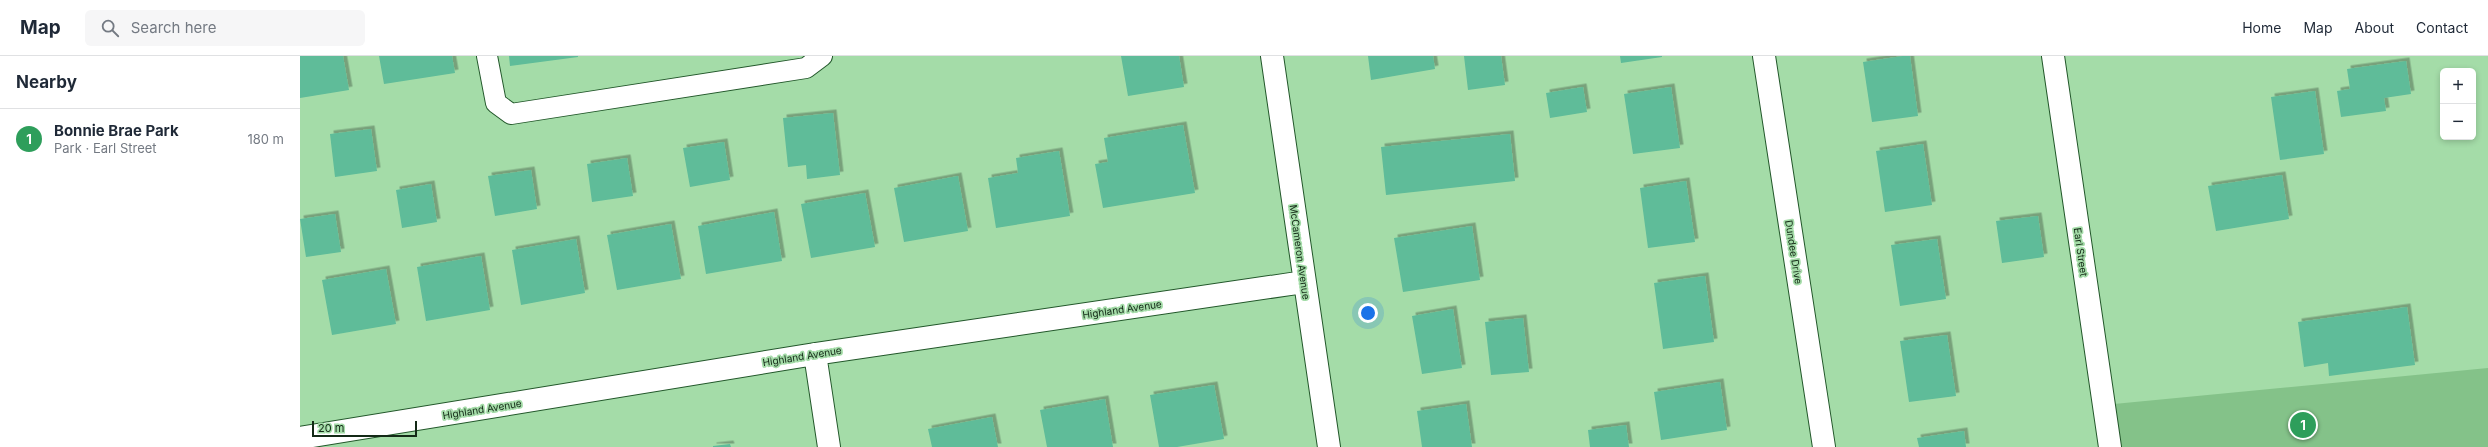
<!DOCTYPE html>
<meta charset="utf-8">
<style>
body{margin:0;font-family:Inter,sans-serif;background:#f6f6f7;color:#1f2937}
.controls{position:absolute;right:12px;top:12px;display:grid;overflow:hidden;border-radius:6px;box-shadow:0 2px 6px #0003}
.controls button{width:36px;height:36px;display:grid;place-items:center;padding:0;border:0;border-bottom:1px solid #e0e1e3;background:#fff;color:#1f2937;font:20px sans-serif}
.scale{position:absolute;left:12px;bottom:10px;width:105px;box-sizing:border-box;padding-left:4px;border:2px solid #132916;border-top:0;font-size:11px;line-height:14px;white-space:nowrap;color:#132916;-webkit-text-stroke:3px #a4dca8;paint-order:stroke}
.you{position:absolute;left:1068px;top:257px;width:14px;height:14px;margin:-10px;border:3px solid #fff;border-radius:50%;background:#1a73e8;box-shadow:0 0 0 6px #1a73e833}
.badge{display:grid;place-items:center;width:26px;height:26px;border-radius:50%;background:#98349a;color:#fff;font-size:13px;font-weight:700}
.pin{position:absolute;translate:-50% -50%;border:2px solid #fff;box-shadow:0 1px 4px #0006}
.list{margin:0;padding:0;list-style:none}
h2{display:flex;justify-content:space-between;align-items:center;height:52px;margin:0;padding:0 16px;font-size:17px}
h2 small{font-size:13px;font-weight:400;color:#747a83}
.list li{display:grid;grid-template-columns:26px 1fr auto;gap:12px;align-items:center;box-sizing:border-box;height:60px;padding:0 16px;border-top:1px solid #e0e1e3}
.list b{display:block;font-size:15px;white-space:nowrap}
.list p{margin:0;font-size:13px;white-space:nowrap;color:#747a83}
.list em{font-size:13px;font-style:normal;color:#747a83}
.icon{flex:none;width:22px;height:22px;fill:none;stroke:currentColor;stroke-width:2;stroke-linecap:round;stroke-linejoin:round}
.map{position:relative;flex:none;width:2188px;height:391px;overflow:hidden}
header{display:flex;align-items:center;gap:24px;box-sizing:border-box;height:56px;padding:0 20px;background:#fff;border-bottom:1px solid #e0e1e3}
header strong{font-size:19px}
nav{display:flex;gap:22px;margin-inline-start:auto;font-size:14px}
.search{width:280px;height:36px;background:#f6f6f7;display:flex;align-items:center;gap:10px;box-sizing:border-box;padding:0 14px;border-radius:6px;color:#747a83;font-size:15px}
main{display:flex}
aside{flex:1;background:#fff}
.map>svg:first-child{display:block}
.green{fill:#84c289}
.building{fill:#5ebc99;filter:url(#shadow)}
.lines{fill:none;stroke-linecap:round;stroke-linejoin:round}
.lane-casing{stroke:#22572a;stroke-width:22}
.street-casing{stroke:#22572a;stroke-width:24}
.lane{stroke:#fff;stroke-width:20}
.street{stroke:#fff;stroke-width:22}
.labels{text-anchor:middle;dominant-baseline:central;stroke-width:3.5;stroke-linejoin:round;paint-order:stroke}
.street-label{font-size:10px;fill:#132916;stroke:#a4dca8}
</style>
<header>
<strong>Map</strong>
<div class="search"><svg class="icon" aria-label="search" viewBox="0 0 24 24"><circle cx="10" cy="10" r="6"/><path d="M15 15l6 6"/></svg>Search here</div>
<nav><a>Home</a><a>Map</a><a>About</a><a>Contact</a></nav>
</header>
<main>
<aside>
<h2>Nearby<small></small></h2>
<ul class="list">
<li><span class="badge" style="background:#2e9e5b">1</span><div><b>Bonnie Brae Park</b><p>Park · Earl Street</p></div><em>180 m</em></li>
</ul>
</aside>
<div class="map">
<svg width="2188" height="391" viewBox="0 0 2188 391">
<defs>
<filter id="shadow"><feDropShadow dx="3.5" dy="-3.5" stdDeviation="0" flood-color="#0004"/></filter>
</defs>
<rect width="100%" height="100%" fill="#a4dca8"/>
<path class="green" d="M2188 312V391H1822L1814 348Z"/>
<path class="building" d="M0 0H43L49 34 0 42Z
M79 0H152L155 17 84 28Z
M209 0H278V1L210 10Z
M821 0H879L884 31 828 40Z
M1068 0H1133L1135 13 1071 24Z
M1164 0H1201L1205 29 1168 34Z
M1320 0H1362V1L1321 7Z
M1603 0H1610L1618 60 1572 66 1563 6Z
M2106 5 2111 38 2084 42 2086 55 2041 61 2037 35 2050 33 2047 13Z
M1283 31 1287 56 1250 62 1246 37Z
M1371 31 1380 92 1333 98 1324 38Z
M2015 35 2024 98 1980 104 1971 41Z
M533 57 540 119 507 123 506 109 488 111 483 62Z
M883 69 895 137 803 152 795 108 808 106 804 82Z
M71 73 77 115 35 121 30 78Z
M1210 78 1215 125 1086 139 1081 91Z
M424 86 430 124 390 131 383 92Z
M1623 88 1632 149 1585 156 1576 95Z
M759 95 770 160 696 172 688 122 718 117 716 102Z
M327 102 333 140 292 146 287 108Z
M231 114 237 153 195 160 188 120Z
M1982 119 1989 163 1916 175 1908 130Z
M658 120 668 175 604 186 594 132Z
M1386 125 1395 186 1348 192 1340 132Z
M131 128 137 166 102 172 96 134Z
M565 137 575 191 511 202 501 148Z
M474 156 482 205 406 218 398 170Z
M35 158 41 196 6 201 0 163Z
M1738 160 1744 201 1702 207 1696 165Z
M371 168 381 223 317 234 307 179Z
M1172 170 1180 224 1103 236 1094 182Z
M276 183 285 237 221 249 212 194Z
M1637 183 1646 243 1600 250 1591 189Z
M181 200 190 254 126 265 117 211Z
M86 213 96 268 32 279 22 224Z
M1405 220 1414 286 1363 293 1354 227Z
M2107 251 2115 309 2029 320 2028 307 2004 311 1998 266Z
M1153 253 1162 312 1122 318 1112 260Z
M1223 262 1229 316 1191 319 1185 266Z
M1647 279 1656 340 1609 346 1600 285Z
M1420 326 1427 374 1361 384 1354 336Z
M914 329 924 383 877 391H859L850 339Z
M805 343 813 391H747L740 354Z
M1166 348 1172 391H1122L1117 355Z
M692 361 698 391H632L628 373Z
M1326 369 1329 391H1290L1288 374Z
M1664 375 1666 391H1619L1617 382Z
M430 388 431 391H413V390Z"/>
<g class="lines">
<defs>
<path id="lane" d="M187 0 196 47 211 58 506 12 522 0"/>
<path id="street" d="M972 0 1029 391
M1464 0 1524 391
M1753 0 1810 391
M515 298 529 391
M0 382 515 298 1004 226"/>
</defs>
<use href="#lane" class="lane-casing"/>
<use href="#street" class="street-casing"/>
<use href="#lane" class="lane"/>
<use href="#street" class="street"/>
</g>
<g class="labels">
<g class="street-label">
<text transform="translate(1000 196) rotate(82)">McCameron Avenue</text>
<text transform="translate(1494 196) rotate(81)">Dundee Drive</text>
<text transform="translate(1781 196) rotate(82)">Earl Street</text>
<text transform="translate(822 253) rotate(-8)">Highland Avenue</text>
<text transform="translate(502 300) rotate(-9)">Highland Avenue</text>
<text transform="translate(182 353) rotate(-9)">Highland Avenue</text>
</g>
</g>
</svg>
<div class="controls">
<button>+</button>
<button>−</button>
</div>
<div class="scale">20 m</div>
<div class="you"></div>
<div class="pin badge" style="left:2003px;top:369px;background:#2e9e5b">1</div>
</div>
</main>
